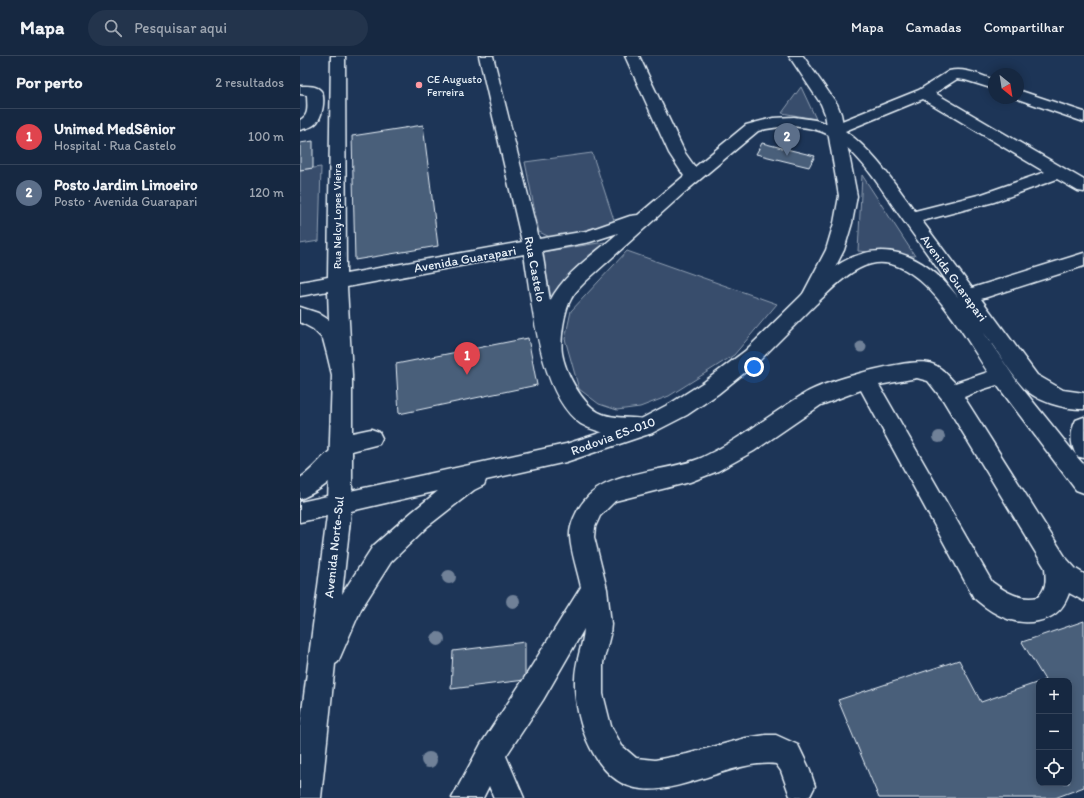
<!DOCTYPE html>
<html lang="pt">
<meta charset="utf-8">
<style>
body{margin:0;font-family:Itim,sans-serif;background:#23344c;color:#f1f3f6}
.controls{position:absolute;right:12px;bottom:12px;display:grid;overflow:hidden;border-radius:8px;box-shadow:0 2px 10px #0003}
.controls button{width:36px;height:36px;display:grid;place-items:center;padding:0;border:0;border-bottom:1px solid #35445a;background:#162841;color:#f1f3f6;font:20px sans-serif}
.compass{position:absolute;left:688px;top:12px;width:36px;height:36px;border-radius:50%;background:#162841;box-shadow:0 2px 10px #0003;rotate:150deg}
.you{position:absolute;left:454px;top:311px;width:14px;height:14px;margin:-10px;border:3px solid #fff;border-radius:50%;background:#1a73e8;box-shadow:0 0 0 6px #1a73e833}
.badge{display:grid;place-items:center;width:26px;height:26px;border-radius:50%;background:#d6ab8b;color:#fff;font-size:13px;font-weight:700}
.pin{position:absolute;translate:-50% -33px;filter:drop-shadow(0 1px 2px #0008)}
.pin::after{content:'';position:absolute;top:21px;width:14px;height:12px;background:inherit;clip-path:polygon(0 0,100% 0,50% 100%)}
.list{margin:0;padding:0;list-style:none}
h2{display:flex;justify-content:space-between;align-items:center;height:52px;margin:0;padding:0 16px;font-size:17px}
h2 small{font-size:13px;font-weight:400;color:#9ea6b1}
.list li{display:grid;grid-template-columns:26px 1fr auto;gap:12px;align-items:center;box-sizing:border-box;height:56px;padding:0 16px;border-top:1px solid #35445a}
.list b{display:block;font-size:15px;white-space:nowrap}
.list p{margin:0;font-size:13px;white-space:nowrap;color:#9ea6b1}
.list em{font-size:13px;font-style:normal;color:#9ea6b1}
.icon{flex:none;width:22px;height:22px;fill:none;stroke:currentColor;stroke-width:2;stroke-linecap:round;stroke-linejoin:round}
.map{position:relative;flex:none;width:784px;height:742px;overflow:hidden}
header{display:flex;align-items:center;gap:24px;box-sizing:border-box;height:56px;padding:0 20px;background:#162841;border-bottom:1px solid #35445a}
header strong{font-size:19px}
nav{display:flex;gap:22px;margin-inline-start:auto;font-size:14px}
.search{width:280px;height:36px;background:#23344c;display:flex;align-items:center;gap:10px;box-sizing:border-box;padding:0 14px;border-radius:22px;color:#9ea6b1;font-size:15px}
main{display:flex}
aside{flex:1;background:#162841}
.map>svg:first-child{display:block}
.green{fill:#374d6c;stroke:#909fb2}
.building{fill:#495e7a;stroke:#e8f1f8}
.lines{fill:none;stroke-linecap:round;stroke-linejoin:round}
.minor-casing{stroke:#e8f1f8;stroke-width:3}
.major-casing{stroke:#e8f1f8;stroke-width:3}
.minor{fill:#1d3557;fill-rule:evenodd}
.major{fill:#1d3557;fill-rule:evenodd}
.tree{fill:#708198}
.poi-dot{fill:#ff9aa2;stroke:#1d3557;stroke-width:1.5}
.labels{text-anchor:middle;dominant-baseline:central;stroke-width:3;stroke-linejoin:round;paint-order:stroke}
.far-poi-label{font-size:11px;fill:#e8f1f8;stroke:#1d3557;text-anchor:start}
.far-street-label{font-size:11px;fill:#e8f1f8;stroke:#1d3557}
.street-label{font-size:13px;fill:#e8f1f8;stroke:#1d3557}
</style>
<header>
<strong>Mapa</strong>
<div class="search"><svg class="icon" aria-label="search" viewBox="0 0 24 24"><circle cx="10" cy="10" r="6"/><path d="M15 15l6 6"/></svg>Pesquisar aqui</div>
<nav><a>Mapa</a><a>Camadas</a><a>Compartilhar</a></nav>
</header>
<main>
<aside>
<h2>Por perto<small>2 resultados</small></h2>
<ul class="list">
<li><span class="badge" style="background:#e0444e">1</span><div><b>Unimed MedSênior</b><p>Hospital · Rua Castelo</p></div><em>100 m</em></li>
<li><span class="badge" style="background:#5c6f8a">2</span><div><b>Posto Jardim Limoeiro</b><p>Posto · Avenida Guarapari</p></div><em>120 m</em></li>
</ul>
</aside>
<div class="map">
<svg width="784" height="742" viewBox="0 0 784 742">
<rect width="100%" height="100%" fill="#1d3557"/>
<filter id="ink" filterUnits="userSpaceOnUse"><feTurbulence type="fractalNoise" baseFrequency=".025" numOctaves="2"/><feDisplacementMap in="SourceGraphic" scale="8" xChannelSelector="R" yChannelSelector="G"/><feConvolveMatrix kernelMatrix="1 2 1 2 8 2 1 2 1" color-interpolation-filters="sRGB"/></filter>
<g filter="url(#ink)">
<path class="green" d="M501 31 516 63 482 57Z
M292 97 315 167 252 182 239 176 225 106Z
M21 111 19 185 0 188V114Z
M562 119 615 200 558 195Z
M305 186 251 241 242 196Z
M327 195 477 248 434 299 369 340 340 351 317 354 299 348 279 333 265 283 271 255Z"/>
<path class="building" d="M123 69 138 190 55 204 52 80Z
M13 85V112L0 114V87Z
M462 87 515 100 509 111 456 98Z
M228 282 237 329 99 358 96 308Z
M784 565V731L755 742H579L538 644 659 604 681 646 739 626V727H769V625H742L745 624 722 586Z
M225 586V624L151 633 153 595Z"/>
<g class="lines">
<defs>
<path id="minor" d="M31 0H45L46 218 222 186 179 0H193L239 183 287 175 330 160 338 159 384 120 369 97 325 0H339L385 97 395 111 446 69 473 62 494 61 515 64 532 69 619 34 649 15C664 11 680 19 694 24V33L665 24 657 23 635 37 784 124V136L778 135 757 123 694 146 622 165 672 232 784 197V210L681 243 737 319 763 334 784 337V353C764 353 736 346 722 330 708 314 697 294 684 277L718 327 776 399C770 387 770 376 776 364L784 361V402L776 400 784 409V437L776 434 697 329 684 333 664 341 766 502 776 513 784 518V545L769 537C765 549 759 557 748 562 719 573 696 561 674 542L561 334 521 349 454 395 418 415 390 426 315 445 300 460 295 471 294 481 307 533 311 568 310 579 303 607V638L311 670 322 690 336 702 355 704 387 698 446 682 466 679H476L498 689 509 712 515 730 510 740C504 742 496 742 490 740L481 715 476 708C446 705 415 720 387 727 373 731 357 735 342 733 295 729 274 664 275 624 275 605 283 590 284 573L243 644 206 700 224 742H194L189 730 183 742H152L181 688 223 624 281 531C278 516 271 496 270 481 269 470 277 453 284 445 306 415 367 416 401 402 438 385 469 359 504 338 525 325 606 302 629 307 641 310 647 319 655 327L688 316C666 283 620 195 571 208 550 213 532 233 517 247L510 249 503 247 500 242C507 231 519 222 529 215 579 177 623 197 658 241 638 213 618 185 598 157 580 131 558 94 529 79 507 68 481 69 458 75L385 136 285 226C280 231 274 237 271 243 264 255 260 284 262 297 265 316 281 346 298 356 314 365 335 359 352 365L355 371 352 377C340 381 328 380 316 379 304 377 291 374 281 368 239 339 232 245 224 198L47 231 52 319V377L71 373 79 376 82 382 79 388 52 395V447L48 454 40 457 32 454 28 447 32 319 27 298 23 283 13 273 0 266V251L18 257 29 264 28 235 0 240V226L28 221ZM623 43 745 116 682 138 615 155C594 127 574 95 545 75ZM318 177C295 198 265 216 250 245L242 195 290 186ZM617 322 628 325 643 344 745 512C746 524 747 532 738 541 720 545 706 536 692 526L579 329Z
M0 30C7 30 16 29 21 35 26 42 22 63 15 68 11 72 5 72 0 74V64C10 59 7 49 7 39L0 38Z
M718 34 784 56V66L715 42H718Z"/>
<path id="major" d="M489 0H503L537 48 541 58 557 140 552 167 544 194 517 247 459 305 418 338 387 359 352 377 266 406 186 424 184 429 174 434 128 470 91 506 61 553 38 606 35 608 21 742H0V671L27 460 0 466V446L266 388 337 365 371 347 404 326 445 295 503 238 526 194 534 167 539 140 525 58 521 48ZM138 435 112 456 73 490 42 538 51 455Z
M41 389 49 391 52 398C42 418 21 435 0 443V422C15 413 25 394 41 389Z"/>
</defs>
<use href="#minor" class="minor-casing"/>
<use href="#major" class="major-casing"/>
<use href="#minor" class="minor"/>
<use href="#major" class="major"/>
</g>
<g class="tree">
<circle cx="561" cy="291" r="5.5"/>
<circle cx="639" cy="381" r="6"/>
<circle cx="149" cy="521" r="7"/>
<circle cx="213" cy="545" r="7"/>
<circle cx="138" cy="583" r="7"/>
<circle cx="129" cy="704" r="8"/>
</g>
</g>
<circle class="poi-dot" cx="119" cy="29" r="4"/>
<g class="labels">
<g class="far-poi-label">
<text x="127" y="23">CE Augusto<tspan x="127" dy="13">Ferreira</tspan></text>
</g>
<g class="far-street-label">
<text transform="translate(37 160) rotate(-90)">Rua Nelcy Lopes Vieira</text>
</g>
<g class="street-label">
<text transform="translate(165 203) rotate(-10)">Avenida Guarapari</text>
<text transform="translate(235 213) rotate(79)">Rua Castelo</text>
<text transform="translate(654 222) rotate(54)">Avenida Guarapari</text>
<text transform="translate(313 380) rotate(-20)">Rodovia ES-010</text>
<text transform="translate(34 491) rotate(-84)">Avenida Norte-Sul</text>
</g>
</g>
</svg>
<div class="controls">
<button>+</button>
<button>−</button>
<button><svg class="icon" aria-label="locate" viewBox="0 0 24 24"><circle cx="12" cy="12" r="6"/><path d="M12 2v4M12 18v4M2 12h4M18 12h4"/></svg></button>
</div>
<svg class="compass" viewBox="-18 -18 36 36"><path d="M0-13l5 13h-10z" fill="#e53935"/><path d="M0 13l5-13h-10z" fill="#9ea6b1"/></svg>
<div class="you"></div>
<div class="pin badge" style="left:167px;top:319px;background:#e0444e">1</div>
<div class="pin badge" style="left:487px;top:100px;background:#5c6f8a">2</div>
</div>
</main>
